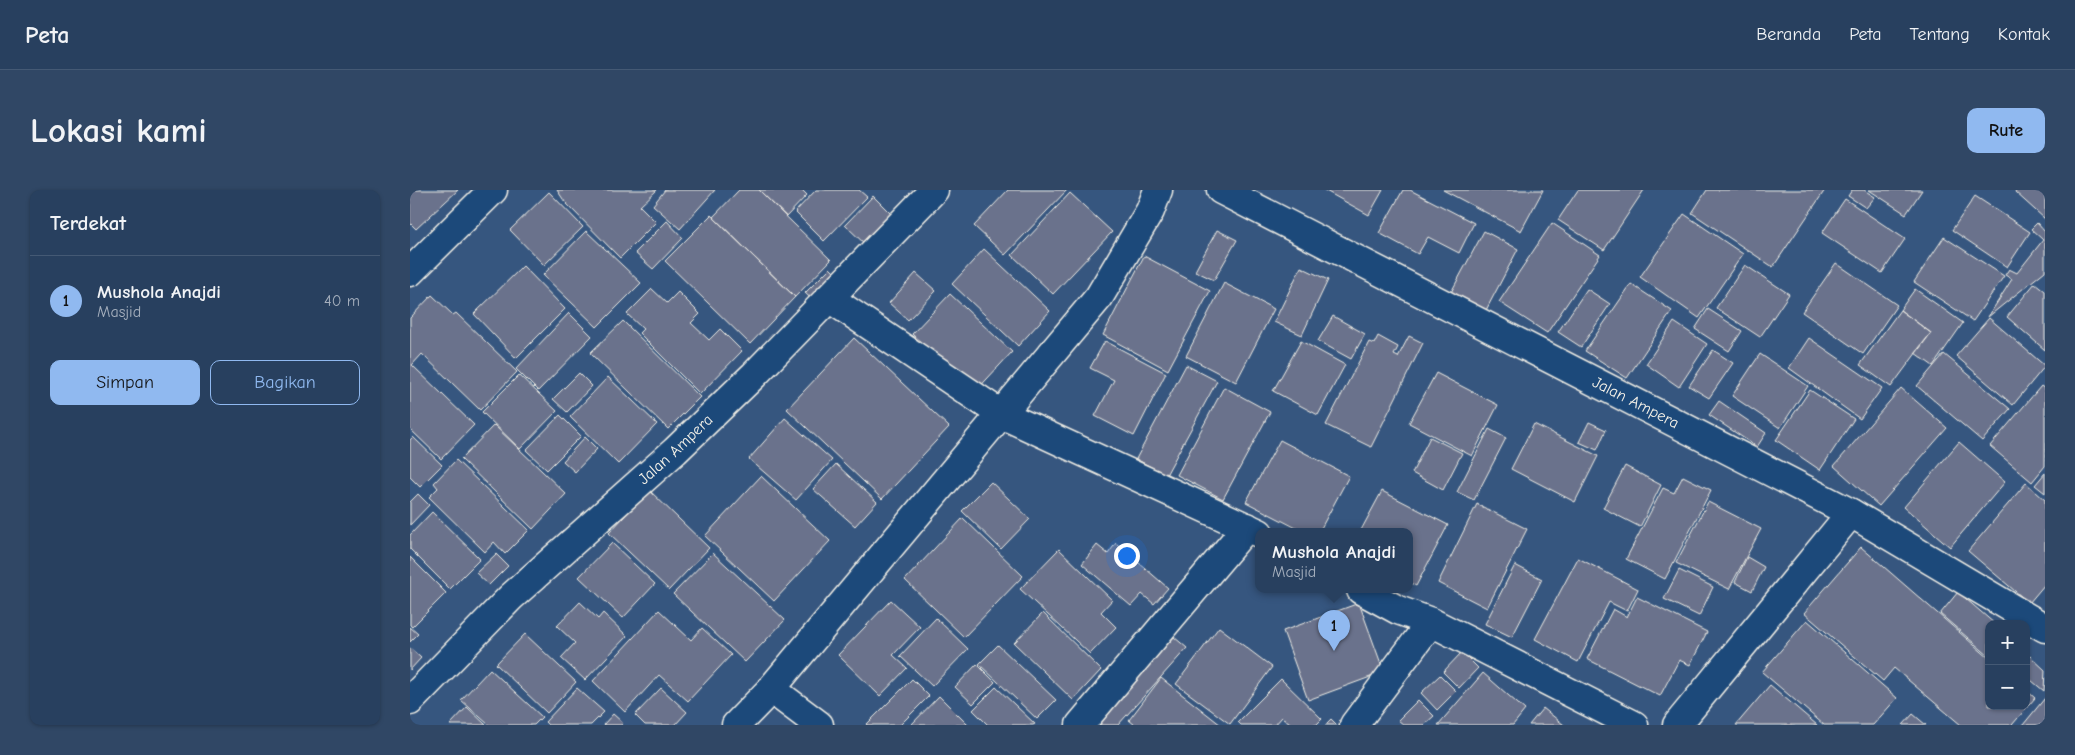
<!DOCTYPE html>
<html lang="id">
<meta charset="utf-8">
<style>
body{margin:0;font-family:"Comic Neue",sans-serif;background:#304765;color:#f1f3f6}
.controls{position:absolute;right:15px;bottom:15px;display:grid;overflow:hidden;border-radius:10px;box-shadow:0 1px 4px #0004}
.controls button{width:45px;height:45px;display:grid;place-items:center;padding:0;border:0;border-bottom:1px solid #445974;background:#28405f;color:#f1f3f6;font:25px sans-serif}
.you{position:absolute;left:716px;top:365px;width:18px;height:18px;margin:-12px;border:4px solid #fff;border-radius:50%;background:#1a73e8;box-shadow:0 0 0 8px #1a73e833}
.badge{display:grid;place-items:center;width:32px;height:32px;border-radius:50%;background:#90b9f0;color:#111;font-size:16px;font-weight:700}
.pin{position:absolute;translate:-50% -41px;filter:drop-shadow(0 1px 2px #0008)}
.pin::after{content:'';position:absolute;top:26px;width:18px;height:15px;background:inherit;clip-path:polygon(0 0,100% 0,50% 100%)}
.popup{position:absolute;left:845px;top:338px;width:158px;height:65px;box-sizing:border-box;display:grid;place-content:center;border-radius:10px;background:#28405f;filter:drop-shadow(0 1px 4px #0005);font-size:16px;white-space:nowrap;color:#a5afbd}
.popup b{font-size:19px;color:#f1f3f6}
.popup::after{content:'';position:absolute;left:50%;top:100%;margin-left:-10px;border:10px solid transparent;border-top-color:#28405f}
.list{margin:0;padding:0;list-style:none}
h2{display:flex;justify-content:space-between;align-items:center;height:65px;margin:0;padding:0 20px;font-size:21px}
h2 small{font-size:16px;font-weight:400;color:#a5afbd}
.list li{display:grid;grid-template-columns:32px 1fr auto;gap:15px;align-items:center;box-sizing:border-box;height:90px;padding:0 20px;border-top:1px solid #445974}
.list b{display:block;font-size:19px;white-space:nowrap}
.list p{margin:0;font-size:16px;white-space:nowrap;color:#a5afbd}
.list em{font-size:16px;font-style:normal;color:#a5afbd}
.actions{display:flex;gap:10px;padding:15px 20px}
.actions a{flex:1;padding:11px 0;border:1px solid #90b9f0;border-radius:10px;text-align:center;font-size:18px;color:#90b9f0}
.actions .main{background:#90b9f0;color:#111}
.map{position:relative;flex:none;width:1635px;height:535px;overflow:hidden;border-radius:10px}
header{display:flex;align-items:center;gap:30px;box-sizing:border-box;height:70px;padding:0 25px;background:#28405f;border-bottom:1px solid #445974}
header strong{font-size:24px}
nav{display:flex;gap:28px;margin-inline-start:auto;font-size:18px}
.intro{display:flex;align-items:center;justify-content:space-between;box-sizing:border-box;height:120px;padding:0 30px}
h1{margin:0;font-size:35px}
.button{padding:12px 22px;border-radius:10px;background:#90b9f0;color:#111;font-size:18px;font-weight:700}
main{display:flex;gap:30px;padding:0 30px}
aside{flex:1;background:#28405f;border-radius:10px;box-shadow:0 1px 4px #0004}
.map>svg:first-child{display:block}
.building{fill:#6b728c;stroke:#f4f1e8}
.lines{fill:none;stroke-linecap:round;stroke-linejoin:round}
.street-casing{stroke:#f4f1e8;stroke-width:31}
.street{stroke:#1f4a7a;stroke-width:28}
.labels{text-anchor:middle;dominant-baseline:central;stroke-width:5;stroke-linejoin:round;paint-order:stroke}
.street-label{font-size:16px;fill:#f4f1e8;stroke:#1f4a7a}
</style>
<header>
<strong>Peta</strong>
<nav><a>Beranda</a><a>Peta</a><a>Tentang</a><a>Kontak</a></nav>
</header>
<div class="intro"><h1>Lokasi kami</h1><a class="button">Rute</a></div>
<main>
<aside>
<h2>Terdekat<small></small></h2>
<ul class="list">
<li><span class="badge">1</span><div><b>Mushola Anajdi</b><p>Masjid</p></div><em>40 m</em></li>
</ul>
<div class="actions"><a class="main">Simpan</a><a>Bagikan</a></div>
</aside>
<div class="map">
<svg width="1635" height="535" viewBox="0 0 1635 535">
<rect width="100%" height="100%" fill="#36567f"/>
<filter id="ink" filterUnits="userSpaceOnUse"><feTurbulence type="fractalNoise" baseFrequency=".02" numOctaves="2"/><feDisplacementMap in="SourceGraphic" scale="10" xChannelSelector="R" yChannelSelector="G"/><feConvolveMatrix kernelMatrix="1 2 1 2 8 2 1 2 1" color-interpolation-filters="sRGB"/></filter>
<g filter="url(#ink)">
<path class="building" d="M0 0H48L6 39 0 33Z
M147 0H247L230 16 246 32 210 68 155 12Z
M255 0H305L270 39 243 15Z
M329 0H349L421 70 385 107 303 27Z
M349 0H392L397 5 376 27Z
M406 0H449L457 7 414 51 385 22Z
M598 0H657L595 65 564 36Z
M914 0H973L959 25Z
M993 0H1000L1064 33 1049 63 1018 47 1008 64 969 43Z
M1033 0H1133L1111 41Z
M1168 0H1234L1194 60 1148 30Z
M1297 0H1415L1363 77 1282 23Z
M1442 0H1454L1465 7 1456 18 1438 6Z
M1459 0H1512L1496 24Z
M1606 0H1635V29L1605 2Z
M139 2 173 37 134 75 100 40Z
M660 3 702 42 643 104 602 65Z
M463 6 486 29 458 57 435 35Z
M1565 6 1620 42 1597 77 1542 40Z
M1435 9 1495 49 1472 83 1412 43Z
M1274 24 1333 64 1289 128 1230 87Z
M301 25 385 107 340 154 255 71Z
M257 31 273 48 243 79 225 63Z
M1142 33 1190 65 1137 143 1089 112Z
M1627 33 1635 42V81L1578 127 1602 89 1595 85 1599 79 1607 83 1633 50 1621 39Z
M807 40 827 50 804 90 785 81Z
M176 41 231 93 187 137 133 85Z
M1074 41 1108 59 1074 124 1039 106Z
M1534 47 1594 86 1563 131 1504 92Z
M574 59 640 121 608 156 542 94Z
M734 66 800 101 758 180 693 145Z
M1426 73 1487 115 1453 164 1392 122Z
M1335 75 1379 104 1350 147 1306 118Z
M113 76 155 119 106 168 64 124Z
M891 77 918 90 892 145 864 132Z
M420 78 431 89 407 114 395 103Z
M506 83 526 101 498 130 479 113Z
M814 93 864 119 826 192 776 166Z
M1625 93 1635 101V160L1597 127Z
M1221 94 1262 121 1217 188 1175 161Z
M242 99 257 113 268 102 290 124 281 133 299 150 310 139 332 161 290 204 229 143 233 139 217 124Z
M1177 99 1200 114 1171 157 1148 142Z
M1505 99 1553 133 1523 176 1505 163 1521 143 1490 120Z
M540 104 602 162 564 203 502 144Z
M22 105 43 125 46 123 107 182 70 220 12 164 2 175 64 235 31 269 0 239V128Z
M1298 119 1332 141 1319 161 1285 139Z
M1490 120 1521 143 1481 197 1450 175Z
M159 123 182 146 128 201 106 179Z
M923 126 955 144 941 169 908 151Z
M1579 128 1635 176 1603 215 1546 166Z
M213 131 290 207 258 239 180 163Z
M1264 132 1297 154 1269 197 1236 174Z
M968 146 988 157 984 165 988 167 999 146 1013 153 961 257 916 235 959 152 964 154Z
M444 148 539 237 472 309 377 219Z
M1399 148 1472 198 1450 229 1379 178Z
M695 151 756 183 724 246 685 226 704 190 680 178Z
M891 151 935 175 908 225 863 201Z
M1303 160 1323 173 1299 208 1279 196Z
M1350 164 1398 196 1370 238 1322 206Z
M1534 164 1600 219 1572 251 1507 196Z
M776 175 807 191 756 285 726 269Z
M169 183 182 196 157 222 143 209Z
M1026 183 1088 215 1062 266 999 233Z
M109 185 147 221 110 259 72 222Z
M198 187 247 234 208 274 160 227Z
M1631 196 1635 199V276L1622 292 1580 256Z
M814 197 860 222 813 309 767 285Z
M1491 198 1537 238 1469 316 1424 276Z
M1400 200 1444 229 1410 280 1366 250Z
M1309 211 1356 243 1347 257 1299 225Z
M150 225 171 246 137 280 116 260Z
M375 228 422 270 386 310 339 269Z
M1179 232 1196 240 1187 260 1169 252Z
M1124 234 1188 266 1165 312 1101 279Z
M84 235 156 304 123 339 51 269Z
M1079 239 1096 248 1064 310 1047 302Z
M3 247 32 275 10 297 0 287V250Z
M175 247 187 259 165 282 153 271Z
M1020 247 1052 263 1033 300 1002 283Z
M870 250 939 286 909 342H894L836 312Z
M1549 252 1595 292 1540 357 1494 317Z
M46 270 119 340 95 364 84 352 75 362 19 307 28 298 24 293Z
M426 274 467 312 445 336 403 299Z
M1215 276 1251 295 1230 337 1193 318Z
M1635 283V303L1625 295Z
M351 286 420 351 364 411 295 346Z
M1273 286 1301 300 1255 389 1216 369 1253 298 1264 303Z
M581 292 620 329 591 359 552 321Z
M1616 293 1635 310V394L1619 413 1558 361Z
M239 300 299 358 259 400 199 343Z
M972 301 1038 335 1006 396 999 392V342H950Z
M8 304 19 315 0 335V312Z
M1298 312 1351 339 1319 399 1266 373Z
M1067 314 1117 339 1077 418 1028 393Z
M22 322 70 369 40 399 0 359V345Z
M553 328 613 386 554 447 495 390Z
M202 353 245 394 213 428 169 387Z
M706 353 758 398 744 414 732 404 721 416 672 374 687 355 698 364Z
M1451 357 1579 468V516H1616V500L1625 508 1602 535H1551L1484 478 1473 491 1394 423Z
M649 359 702 410 691 422 706 437 680 464 610 399Z
M303 363 375 430 335 472 263 404Z
M86 364 98 376 79 395 66 383Z
M0 367 36 403 2 437 0 435Z
M1337 367 1354 377 1342 401 1325 392Z
M1168 368 1228 399 1217 421 1199 412 1168 472 1125 449Z
M1105 375 1132 389 1102 447 1075 434Z
M1269 380 1303 397 1289 426 1254 409Z
M1548 402 1585 434H1579V466L1530 424Z
M1227 407 1297 442 1280 475 1269 470 1250 506 1177 469 1203 419 1217 427Z
M481 410 510 437 483 465 497 478 470 506 428 465Z
M170 412 188 429 193 423 217 446 175 490 151 468 165 453 147 436Z
M949 413 974 482 898 510 873 441Z
M249 420 281 450 292 438 321 465 278 511 249 485 215 522 183 491Z
M633 423 691 480 663 510 604 453Z
M526 428 558 459 522 496 490 466Z
M1397 430 1487 508 1463 535H1414L1352 482Z
M0 437 8 444 0 452Z
M809 437 862 477 820 534 766 494Z
M115 444 166 492 137 523 86 474Z
M764 447 777 458 708 535H686Z
M588 455 646 510 627 529 569 474Z
M0 458 11 468 0 480Z
M1052 462 1068 478 1049 498 1033 482Z
M1620 466 1635 480 1634 501 1616 486V470Z
M567 474 585 492 563 514 545 497Z
M80 479 132 527 124 535H79L51 510Z
M1073 483 1115 520 1103 535H1028Z
M1030 485 1046 501 1027 520 1011 503Z
M751 488 811 535H725L719 530Z
M502 489 519 506 490 535H456Z
M871 489 912 529 906 535H881L872 527 865 535H831L828 532Z
M1360 495 1407 535H1326Z
M586 497 625 534 623 535H578L563 520Z
M167 498 194 522 181 535H138L135 532Z
M251 498 277 522 265 535H235L225 525Z
M529 506 558 535H501Z
M1635 508V535H1613Z
M1008 510 1024 526 1014 535H994L988 530Z
M57 517 76 535H40Z
M1133 518 1154 535H1119Z
M203 524 213 533 211 535H193Z
M1503 524 1516 535H1493Z
M921 529 927 535H915Z"/>
<g class="lines">
<defs>
<g id="street">
<path id="s1" d="M811 0 1441 323 1635 438"/>
<path d="M0 82 83 0"/>
<path d="M419 108 591 224 849 343"/>
<path d="M951 400 988 420 1021 432 1224 535"/>
<path d="M361 499 409 535"/>
<path id="s2" d="M0 511 101 407 265 261 344 185 524 0"/>
<path d="M326 535 361 499 689 107 740 21 748 0"/>
<path d="M670 535 837 337"/>
<path d="M944 535 1021 432"/>
<path d="M1267 535 1441 323"/>
</g>
</defs>
<use href="#street" class="street-casing"/>
<use href="#street" class="street"/>
</g>
</g>
<g class="labels">
<g class="street-label">
<text stroke="none"><textPath href="#s1" startOffset="466">Jalan Ampera</textPath></text>
<text stroke="none"><textPath href="#s2" startOffset="366">Jalan Ampera</textPath></text>
</g>
</g>
</svg>
<div class="controls">
<button>+</button>
<button>−</button>
</div>
<div class="you"></div>
<div class="pin badge" style="left:924px;top:461px">1</div>
<div class="popup"><b>Mushola Anajdi</b>Masjid</div>
</div>
</main>
